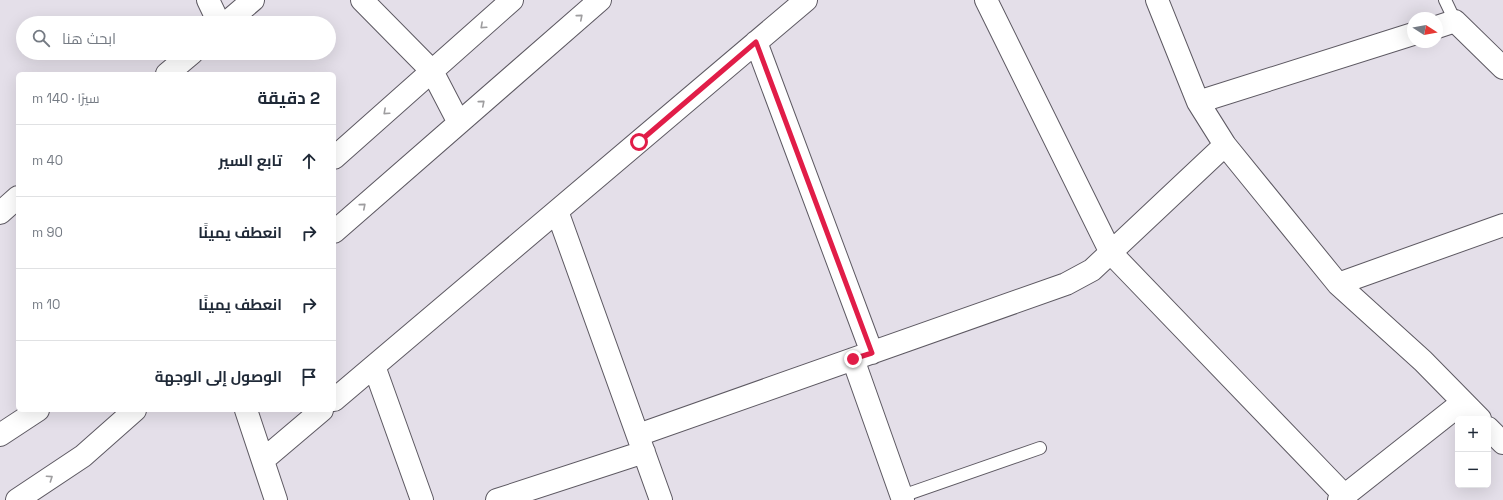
<!DOCTYPE html>
<html lang="ar">
<meta charset="utf-8">
<style>
body{margin:0;font-family:"Space Grotesk",Cairo,sans-serif;background:#f2f2f3;color:#1f2937;direction:rtl}
.controls{position:absolute;right:12px;bottom:12px;display:grid;overflow:hidden;border-radius:6px;box-shadow:0 4px 16px #0002}
.controls button{width:36px;height:36px;display:grid;place-items:center;padding:0;border:0;border-bottom:1px solid #e0e1e3;background:#fff;color:#1f2937;font:20px sans-serif}
.compass{position:absolute;left:1407px;top:12px;width:36px;height:36px;border-radius:50%;background:#fff;box-shadow:0 4px 16px #0002;rotate:101deg}
.stop{position:absolute;width:12px;height:12px;margin:-9px;border:3px solid #e11d48;border-radius:50%;background:#fff}
.stop.end{background:#e11d48;border-color:#fff;box-shadow:0 1px 4px #0008}
.list{margin:0;padding:0;list-style:none}
h2{display:flex;justify-content:space-between;align-items:center;height:52px;margin:0;padding:0 16px;font-size:17px}
h2 small{font-size:13px;font-weight:400;color:#747a83}
.list li{display:grid;grid-template-columns:26px 1fr auto;gap:12px;align-items:center;box-sizing:border-box;height:72px;padding:0 16px;border-top:1px solid #e0e1e3}
.list b{display:block;font-size:15px;white-space:nowrap}
.list em{font-size:13px;font-style:normal;color:#747a83}
.icon{flex:none;width:22px;height:22px;fill:none;stroke:currentColor;stroke-width:2;stroke-linecap:round;stroke-linejoin:round}
.map{position:relative;flex:none;width:1503px;height:500px;overflow:hidden;direction:ltr}
.search{position:absolute;background:#fff;box-shadow:0 4px 16px #0002;left:16px;top:16px;width:320px;height:44px;display:flex;align-items:center;gap:10px;box-sizing:border-box;padding:0 14px;border-radius:22px;color:#747a83;font-size:15px}
.panel{position:absolute;background:#fff;box-shadow:0 4px 16px #0002;left:16px;top:72px;width:320px;height:340px;border-radius:6px;direction:rtl}
.map>svg:first-child{display:block}
.lines{fill:none;stroke-linecap:round;stroke-linejoin:round}
.lane-casing{stroke:#5d5962;stroke-width:14}
.street-casing{stroke:#5d5962;stroke-width:24}
.secondary-casing{stroke:#5d5962;stroke-width:24}
.lane{stroke:#fff;stroke-width:12}
.street{stroke:#fff;stroke-width:22}
.secondary{stroke:#fff;stroke-width:22}
.oneway{stroke:#9e9d9f}
.route{stroke:#e11d48;stroke-width:5}
</style>
<div class="map">
<svg width="1503" height="500" viewBox="0 0 1503 500">
<rect width="100%" height="100%" fill="#e4dfe9"/>
<g class="lines">
<defs>
<path id="lane" d="M1445 0 1455 21
M902 496 1040 448"/>
<path id="street" d="M208 0 219 23
M362 0 432 71
M986 0 1111 253 1344 495
M1157 0 1198 102 1225 145 1338 284 1423 361 1480 419
M226 23 253 0
M1437 27 1455 21 1503 68
M756 42 872 353
M167 74 192 53
M1198 102 1413 34
M557 211 661 500
M0 213 18 197
M1338 284 1503 225
M853 359 903 500
M374 366 422 500
M334 400 806 0
M246 410 276 500
M1488 428 1503 443
M638 435 1066 284 1092 270 1225 145
M263 460 322 410
M497 500 644 452
M1339 500 1463 402"/>
<path id="secondary" d="M432 71 459 123
M334 158 512 0
M334 232 600 0
M0 435 38 410
M17 500 83 456 135 410"/>
</defs>
<use href="#lane" class="lane-casing"/>
<use href="#street" class="street-casing"/>
<use href="#secondary" class="secondary-casing"/>
<use href="#lane" class="lane"/>
<use href="#street" class="street"/>
<use href="#secondary" class="secondary"/>
</g>
<defs><path id="oneway-chevron" d="M-2-3.5L2.5 0L-2 3.5" fill="none" stroke-width="1.6" stroke-linecap="round" stroke-linejoin="round"/></defs>
<g class="oneway">
<use href="#oneway-chevron" transform="translate(580 17) rotate(-41)"/>
<use href="#oneway-chevron" transform="translate(483 26) rotate(138)"/>
<use href="#oneway-chevron" transform="translate(482 103) rotate(-41)"/>
<use href="#oneway-chevron" transform="translate(386 112) rotate(138)"/>
<use href="#oneway-chevron" transform="translate(363 206) rotate(-41)"/>
<use href="#oneway-chevron" transform="translate(50 478) rotate(-34)"/>
</g>
<g class="lines">
<path class="route" d="M639 142 756 42 872 353 853 359"/>
</g>
</svg>
<div class="controls">
<button>+</button>
<button>−</button>
</div>
<svg class="compass" viewBox="-18 -18 36 36"><path d="M0-13l5 13h-10z" fill="#e53935"/><path d="M0 13l5-13h-10z" fill="#747a83"/></svg>
<div class="stop" style="left:639px;top:142px"></div>
<div class="stop end" style="left:853px;top:359px"></div>
<div class="search"><svg class="icon" aria-label="search" viewBox="0 0 24 24"><circle cx="10" cy="10" r="6"/><path d="M15 15l6 6"/></svg>ابحث هنا</div>
<section class="panel">
<h2>2 دقيقة<small>سيرًا · 140 m</small></h2>
<ul class="list">
<li><svg class="icon" aria-label="ahead" viewBox="0 0 24 24"><path d="M12 20V5M6 11l6-6 6 6"/></svg><div><b>تابع السير</b></div><em>40 m</em></li>
<li><svg class="icon" aria-label="right" viewBox="0 0 24 24"><path d="M7 20v-9h11M14 6l5 5-5 5"/></svg><div><b>انعطف يمينًا</b></div><em>90 m</em></li>
<li><svg class="icon" aria-label="right" viewBox="0 0 24 24"><path d="M7 20v-9h11M14 6l5 5-5 5"/></svg><div><b>انعطف يمينًا</b></div><em>10 m</em></li>
<li><svg class="icon" aria-label="arrive" viewBox="0 0 24 24"><path d="M6 21V4h12l-3 4 3 4H6"/></svg><div><b>الوصول إلى الوجهة</b></div></li>
</ul>
</section>
</div>
